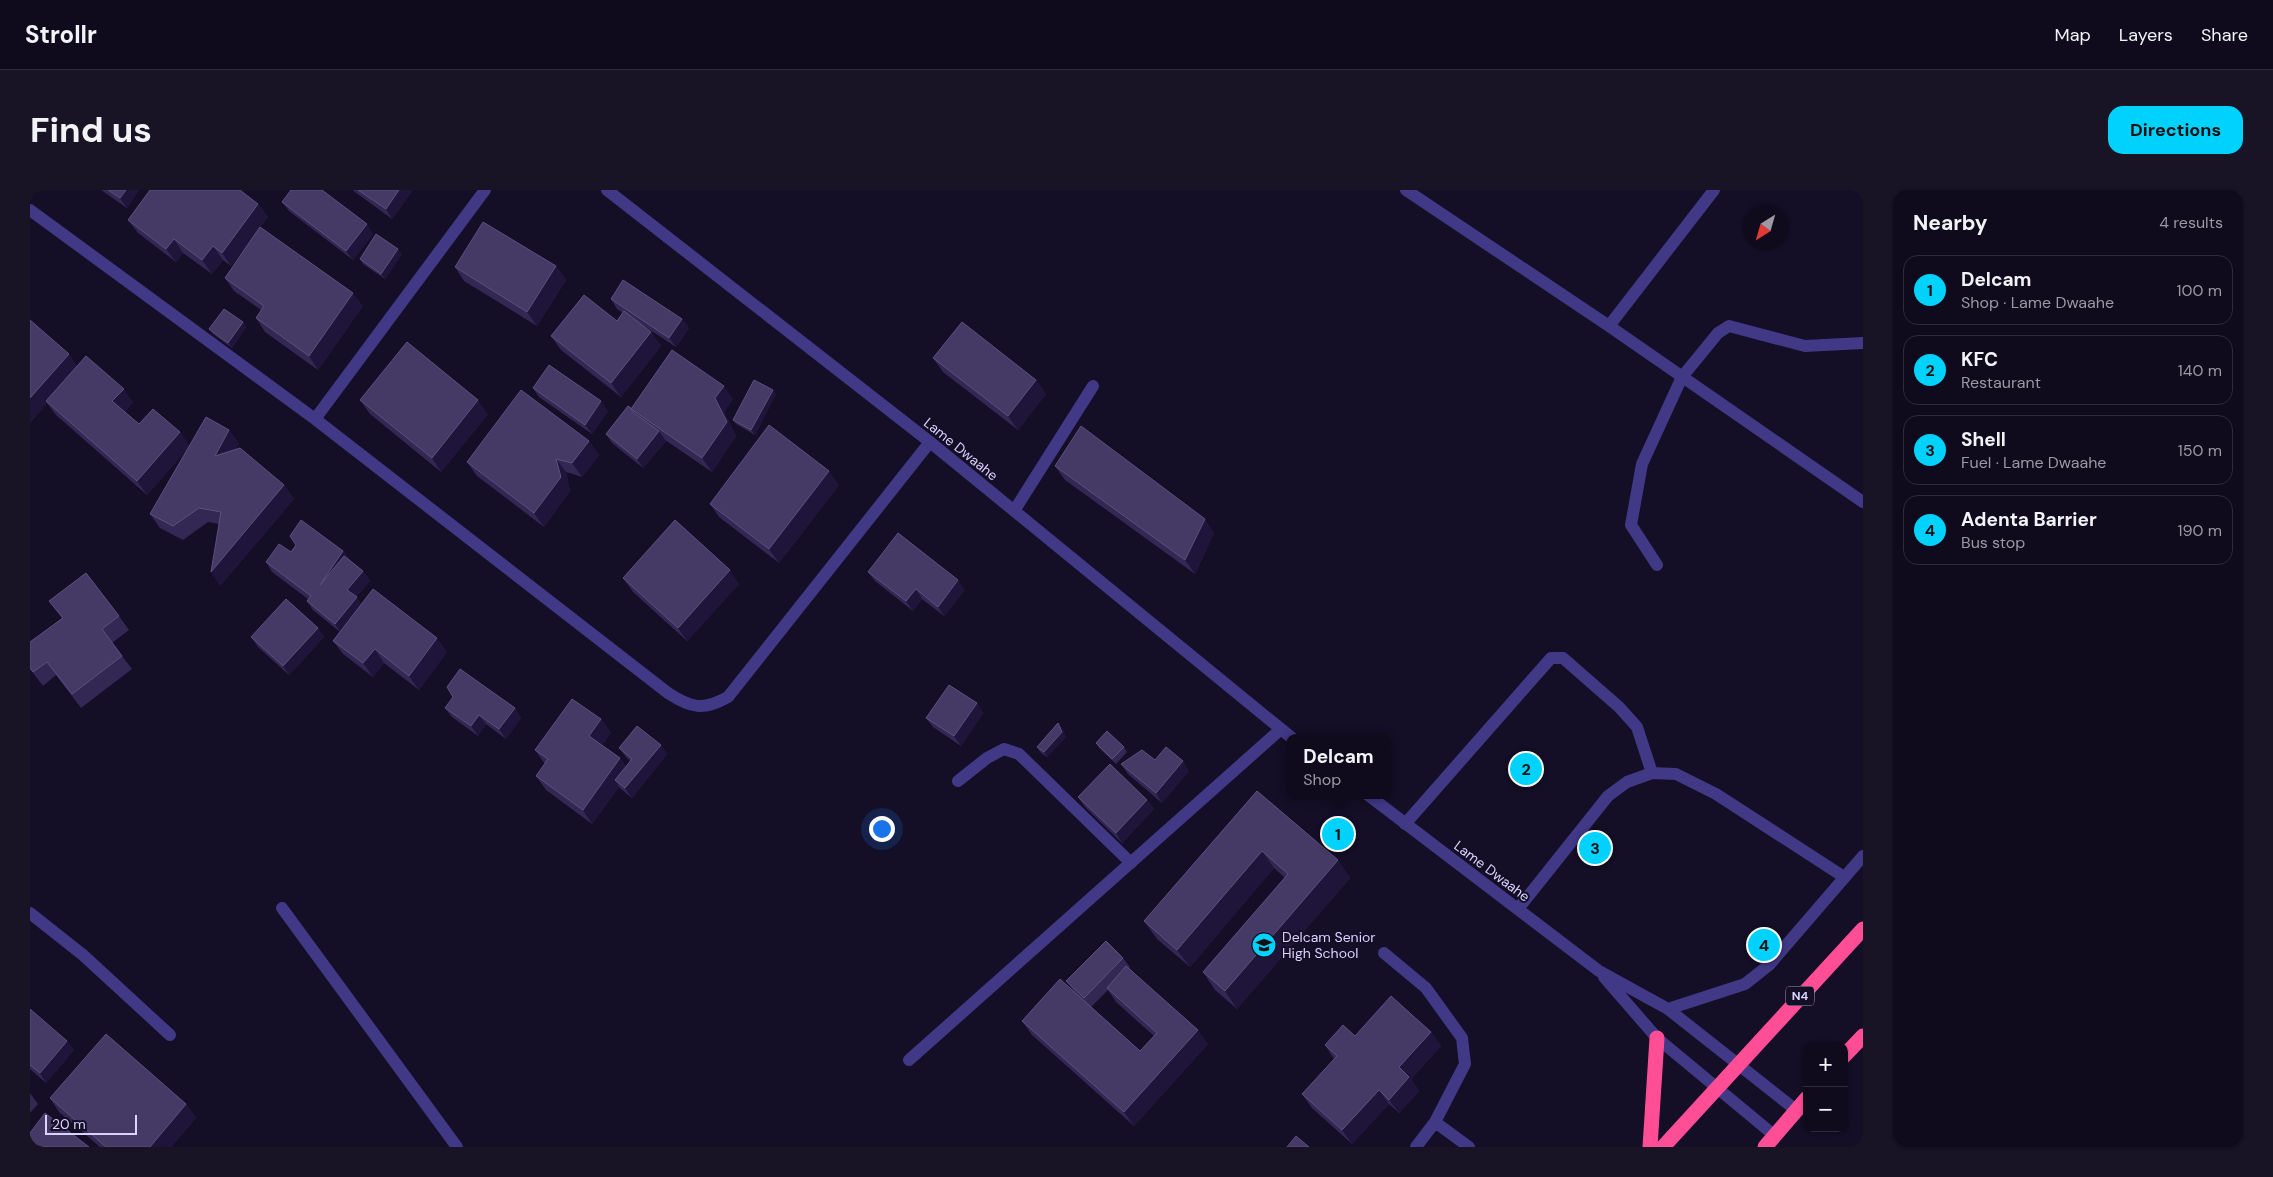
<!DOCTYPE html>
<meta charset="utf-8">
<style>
body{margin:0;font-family:"DM Sans",sans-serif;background:#181325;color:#f1f3f6}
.controls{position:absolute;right:15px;bottom:15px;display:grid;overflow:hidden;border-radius:10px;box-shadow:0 1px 4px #0004}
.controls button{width:45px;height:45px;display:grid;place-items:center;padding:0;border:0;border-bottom:1px solid #2f2b3b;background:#0f0a1c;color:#f1f3f6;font:25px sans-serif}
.compass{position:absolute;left:1713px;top:15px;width:45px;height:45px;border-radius:50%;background:#0f0a1c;box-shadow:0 1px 4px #0004;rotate:217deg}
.scale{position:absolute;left:15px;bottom:12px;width:92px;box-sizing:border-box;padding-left:5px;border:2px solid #dbd3ff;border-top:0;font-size:14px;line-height:18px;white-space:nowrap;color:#dbd3ff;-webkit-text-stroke:4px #140e26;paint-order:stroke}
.you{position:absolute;left:851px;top:638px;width:18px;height:18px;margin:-12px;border:4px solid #fff;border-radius:50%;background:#1a73e8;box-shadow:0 0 0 8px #1a73e833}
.badge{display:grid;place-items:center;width:32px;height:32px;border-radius:50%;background:#00d2fe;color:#111;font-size:16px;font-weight:700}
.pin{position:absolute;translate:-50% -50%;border:2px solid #fff;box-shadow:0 1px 5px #0006}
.popup{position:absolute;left:1256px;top:544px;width:105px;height:65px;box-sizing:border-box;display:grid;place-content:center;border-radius:10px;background:#0f0a1c;filter:drop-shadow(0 1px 4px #0005);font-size:16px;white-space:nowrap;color:#9b9aa3}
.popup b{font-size:19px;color:#f1f3f6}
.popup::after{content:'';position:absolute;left:50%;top:100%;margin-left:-10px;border:10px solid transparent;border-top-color:#0f0a1c}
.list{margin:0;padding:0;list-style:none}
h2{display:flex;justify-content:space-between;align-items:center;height:65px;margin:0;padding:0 20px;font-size:21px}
h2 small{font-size:16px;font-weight:400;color:#9b9aa3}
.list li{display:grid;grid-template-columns:32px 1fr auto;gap:15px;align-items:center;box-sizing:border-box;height:70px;margin:0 10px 10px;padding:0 10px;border:1px solid #2f2b3b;border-radius:15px}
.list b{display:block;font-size:19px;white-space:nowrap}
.list p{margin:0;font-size:16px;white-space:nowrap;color:#9b9aa3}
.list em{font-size:16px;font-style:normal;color:#9b9aa3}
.map{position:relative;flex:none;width:1833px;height:957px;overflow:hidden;border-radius:15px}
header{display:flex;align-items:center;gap:30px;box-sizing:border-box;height:70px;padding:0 25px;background:#0f0a1c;border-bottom:1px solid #2f2b3b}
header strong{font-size:24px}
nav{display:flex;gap:28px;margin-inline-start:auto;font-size:18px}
.intro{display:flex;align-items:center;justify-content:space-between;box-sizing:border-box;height:120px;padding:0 30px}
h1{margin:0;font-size:35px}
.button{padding:12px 22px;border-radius:15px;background:#00d2fe;color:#111;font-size:18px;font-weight:700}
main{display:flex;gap:30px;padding:0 30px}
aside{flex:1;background:#0f0a1c;border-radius:15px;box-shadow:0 1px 4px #0004}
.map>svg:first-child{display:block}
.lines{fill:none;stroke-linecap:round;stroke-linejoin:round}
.minor{stroke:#413886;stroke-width:12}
.highway{stroke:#ff4e96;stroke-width:15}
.wall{fill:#332754;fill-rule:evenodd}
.shaded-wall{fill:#1f153a}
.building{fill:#453966;stroke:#5c527e}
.labels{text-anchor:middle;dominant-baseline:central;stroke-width:4;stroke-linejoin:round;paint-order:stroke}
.shield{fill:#140e26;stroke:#9f98be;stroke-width:1}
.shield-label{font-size:12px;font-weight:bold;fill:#dbd3ff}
.street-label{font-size:14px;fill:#dbd3ff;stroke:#140e26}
.poi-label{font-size:14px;fill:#dbd3ff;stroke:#140e26;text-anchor:start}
</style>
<header>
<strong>Strollr</strong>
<nav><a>Map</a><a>Layers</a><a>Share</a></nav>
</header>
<div class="intro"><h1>Find us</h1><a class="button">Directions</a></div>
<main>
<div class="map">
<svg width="1833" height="957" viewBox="0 0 1833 957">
<rect width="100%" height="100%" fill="#140e26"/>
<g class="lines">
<path class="minor" d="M577 0 900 252 1262 548
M1376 0 1579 136 1833 312
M0 20 285 229 638 503C661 518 673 521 698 507L900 252
M1579 136 1684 0
M285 229 455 0
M984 321 1063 196
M1627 375 1601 335 1612 274 1652 187 1688 143 1699 136 1775 156 1833 153
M928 591 957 568 974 559 989 564 1101 673
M1338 605 1569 781 1638 819 1766 920
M1375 634 1521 468H1533L1589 517 1607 537 1622 583
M252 718 427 957
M1488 719 1578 606 1597 592 1622 583 1646 584 1686 604 1814 687
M0 723 53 765 140 845
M1354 763 1396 798 1432 848 1435 874 1405 932
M1574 787 1627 848 1745 946
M1638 819 1715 794 1739 775 1833 666
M879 870 1251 539
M1386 957 1405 932 1439 957"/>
<path class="highway" d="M1814 866 1833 846
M1620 957 1627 848
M1633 957 1833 739
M1735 957 1777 908"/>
</g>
<path class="wall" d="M71 0H109L97 18Z
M323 0H383L362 29 325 2Z
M252 12 343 44 323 70 259 21Z
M228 14 238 27 230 37 333 116 288 180 235 142 226 128 231 120 204 101 195 88 225 45 201 76 193 70 182 84 153 63 146 72 108 43 98 30Z
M372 64 355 89 333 74 330 69Z
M526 76 536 90 507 136 434 91 425 77Z
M581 109 652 129 659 138 646 157 611 134 621 142 631 156 591 207 531 160 521 146 587 131 593 123 587 119Z
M0 130 47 176 103 212 95 222 109 234 150 242 159 256 199 240 209 254 206 259 254 295 264 309 190 396 189 334 178 332 153 350 130 338 120 324 158 258 117 305 26 225 17 213 0 233Z
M213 132 216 137 202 158 183 144 179 139Z
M903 168 1006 190 1016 204 988 240 913 182Z
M503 198 578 221 562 244 509 207Z
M746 204 725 245 706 234 703 230Z
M703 209 694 222 706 246 682 282 635 250 636 251 613 278 582 253 576 244 601 218Z
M330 210 458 224 411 282 340 224Z
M559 251 569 265 552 287 536 282 540 301 514 337 447 286 437 272Z
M1025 276 1184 343 1165 384 1035 290Z
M809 295 749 373 689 327 680 314Z
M313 361 320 370 333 381 340 391 326 407 331 414 417 462 389 500 354 473 343 487 313 464 303 451 310 442 283 420 277 411 278 409 242 382 236 372 261 362Z
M838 382 935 400 914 426 892 409 883 421 845 391Z
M593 388 709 394 657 451 603 402Z
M19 411 89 426 99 440 82 453 102 479 51 518 26 485 13 496 0 479V452L32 428Z
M288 438 294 447 259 485 228 457 221 447Z
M947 513 953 523 931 556 903 537 896 528Z
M415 518H485L491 528 476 549 456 534 448 546 422 527Z
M571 529 581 543 572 555 590 568 596 577 600 571 596 567 589 558 631 555 637 564 602 608 591 599 589 597 562 634 516 600 506 586 515 574 505 560Z
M1028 533 1032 538 1036 547 1017 567 1010 562 1007 557Z
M1066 553 1094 557 1097 562 1086 574 1069 558Z
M1125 570 1159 581 1132 613 1098 584 1091 574Z
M1227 601 1308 670 1320 688 1207 819 1185 800 1173 782 1255 688 1244 678 1160 777 1127 749 1114 731Z
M1048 607 1117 610 1124 619 1092 653 1055 617Z
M1093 768 1100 777 1099 778 1178 854 1104 936 1002 845 992 831 1043 800 1036 791ZM1078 800 1086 812 1124 846 1110 861 1061 817Z
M0 819 44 860 16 893 0 879Z
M1401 842 1411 856 1381 889 1389 901 1369 923 1359 914 1322 954 1282 918 1272 904 1304 869 1295 855 1325 846Z
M0 903 8 914 0 923Z
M20 908 156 914 166 928 141 957H70L29 922Z
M0 943 59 957H3L0 952Z"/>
<path class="shaded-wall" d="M96 0H109L97 18 90 8Z
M369 0H383L362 29 356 19Z
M228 14 238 27 201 76 192 63Z
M337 34 343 44 323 70 316 61Z
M144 49 153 63 146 72 136 59Z
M183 56 193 70 182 84 172 70Z
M368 59 372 64 355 89 351 84Z
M526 76 536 90 507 136 497 122Z
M323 103 333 116 288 180 279 166Z
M652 129 659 138 646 157 639 148Z
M213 132 216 137 202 158 198 153Z
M621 142 631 156 591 207 581 193Z
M39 164 48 177 0 233V208Z
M1006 190 1016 204 988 240 978 226Z
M694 196 703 209 694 222 706 246 682 282 672 268 685 208Z
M94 199 103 212 92 225 82 211Z
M743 200 746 204 725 245 721 240Z
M448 210 458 224 411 282 402 268Z
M571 211 578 221 562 244 555 235Z
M199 240 209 254 194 280 185 266Z
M629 241 636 251 613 278 607 269Z
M150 242 160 256 117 305 107 291Z
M559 251 569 265 552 287 542 273Z
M526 269 536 282 540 301 514 337 504 323Z
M799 281 809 295 749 373 739 359Z
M254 295 264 309 190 396 181 382Z
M1175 329 1184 343 1165 384 1155 370Z
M313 361 320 371 290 395Z
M700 380 709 394 657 451 648 438Z
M333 381 340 391 324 409 317 400Z
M928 390 935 400 914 426 908 417Z
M886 399 892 409 883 421 876 411Z
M327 407 333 417 311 443 305 434Z
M288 438 294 447 259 485 253 476Z
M407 448 417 462 389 500 379 486Z
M345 459 354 473 343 487 333 473Z
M947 513 953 523 931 556 924 546Z
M485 518 491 528 476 549 469 539Z
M449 525 456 534 448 546 441 536Z
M571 529 581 543 569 559 559 546Z
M1028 533 1032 538 1036 547 1017 567 1014 562Z
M631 555 637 564 602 608 595 598Z
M590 568 600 582 585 590 589 597 562 634 553 620Z
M1153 571 1159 581 1132 613 1126 603Z
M1117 610 1124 619 1092 653 1086 643Z
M1232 661 1244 678 1160 777 1147 760Z
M1308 670 1320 688 1207 819 1195 801Z
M1168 840 1178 854 1104 936 1094 922Z
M1401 842 1411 856 1381 889 1389 901 1369 923 1359 910 1369 877Z
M37 851 44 860 16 893 10 883Z
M1349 900 1359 914 1322 954 1312 940Z
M156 914 166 928 141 957H120Z"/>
<path class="building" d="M78 0H96L90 8Z
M120 0H210L228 14 192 63 183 56 172 70 144 49 136 59 98 30Z
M261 0H292L337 34 316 61 252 12Z
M328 0H369L356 19Z
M453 32 526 76 497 122 425 77Z
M230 37 323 103 279 166 226 128 234 116 195 88Z
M346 44 368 59 351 84 330 69Z
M593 90 652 129 639 148 581 109Z
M554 105 587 131 594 121 621 142 581 193 521 146Z
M194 119 213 132 198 153 179 139Z
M0 130 39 164 0 208Z
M932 132 1006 190 978 226 903 168Z
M377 152 448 210 402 268 330 210Z
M642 160 694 196 685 208 697 232 672 268 601 219Z
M56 166 94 199 82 211 109 234 123 219 150 242 107 291 16 211Z
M519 175 571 211 555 235 503 198Z
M724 190 743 200 721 240 703 230Z
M491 200 559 251 542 273 526 269 531 287 504 323 437 272Z
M598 216 601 218V219L604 223 629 241 607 269 576 244Z
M176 227 199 240 185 266 210 258 254 295 181 382 191 322 169 318 143 336 120 324Z
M739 235 799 281 739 359 680 314Z
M1051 236 1175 329 1155 370 1025 276Z
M271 330 313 361 290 395 314 366 333 381 317 400 327 407 305 434 277 411 281 406 236 372 249 354 261 362 266 355 260 346Z
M645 330 700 380 648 438 593 388Z
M868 343 928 390 908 417 886 399 876 411 838 382Z
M56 383 89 426 72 439 92 466 42 504 17 472 3 482 0 478V452L33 428 19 411Z
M343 399 407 448 379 486 345 459 333 473 303 451Z
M256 409 288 438 253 476 221 447Z
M430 479 485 518 469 539 449 525 441 536 415 518 423 507 417 497Z
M919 495 947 513 924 546 896 528Z
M542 509 571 529 559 546 590 568 553 620 506 586 518 569 505 560Z
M1028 533 1032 542 1014 562 1007 557Z
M607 536 631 555 595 598 585 590 602 569 589 558Z
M1077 541 1094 557 1082 569 1066 553Z
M1136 557 1153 571 1126 603 1091 574 1112 560 1125 570Z
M1080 574 1117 610 1086 643 1048 607Z
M1227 601 1308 670 1195 801 1173 782 1258 684 1232 661 1147 760 1114 731Z
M1076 751 1093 768 1054 808 1036 791Z
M1096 776 1168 840 1094 922 992 831 1030 789 1110 861 1127 843 1077 798Z
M1361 806 1401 842 1369 877 1379 887 1359 910 1349 900 1312 940 1272 904 1307 866 1295 855 1313 835 1325 846Z
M0 819 37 851 10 883 0 875Z
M76 844 156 914 120 957H76L20 908Z
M15 923 59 957H9L0 950V943Z
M1266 946 1279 957H1257Z"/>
<defs>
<symbol id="school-disc" viewBox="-11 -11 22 22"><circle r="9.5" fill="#00d2fe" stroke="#140e26"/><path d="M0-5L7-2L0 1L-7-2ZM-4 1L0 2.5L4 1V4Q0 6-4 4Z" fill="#111"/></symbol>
</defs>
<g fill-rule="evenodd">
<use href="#school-disc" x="1220" y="741" width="28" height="28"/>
</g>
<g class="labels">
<rect class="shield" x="1756" y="796.5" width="28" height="19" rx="4"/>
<g class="shield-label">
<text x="1770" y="806">N4</text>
</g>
<g class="street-label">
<text transform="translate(931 259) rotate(39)">Lame Dwaahe</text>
<text transform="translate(1462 681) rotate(37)">Lame Dwaahe</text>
</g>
<g class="poi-label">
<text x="1252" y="747">Delcam Senior<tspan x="1252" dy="16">High School</tspan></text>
</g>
</g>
</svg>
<div class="controls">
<button>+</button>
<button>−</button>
</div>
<svg class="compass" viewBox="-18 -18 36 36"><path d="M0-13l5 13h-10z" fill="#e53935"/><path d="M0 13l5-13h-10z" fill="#9b9aa3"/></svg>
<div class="scale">20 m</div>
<div class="you"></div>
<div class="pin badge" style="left:1308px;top:644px">1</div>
<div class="popup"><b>Delcam</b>Shop</div>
<div class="pin badge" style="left:1496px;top:579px">2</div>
<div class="pin badge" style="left:1565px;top:658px">3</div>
<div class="pin badge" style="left:1734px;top:755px">4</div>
</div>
<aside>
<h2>Nearby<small>4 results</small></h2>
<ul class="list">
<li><span class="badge">1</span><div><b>Delcam</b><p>Shop · Lame Dwaahe</p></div><em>100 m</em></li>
<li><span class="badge">2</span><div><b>KFC</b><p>Restaurant</p></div><em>140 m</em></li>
<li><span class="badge">3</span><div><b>Shell</b><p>Fuel · Lame Dwaahe</p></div><em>150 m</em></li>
<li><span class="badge">4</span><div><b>Adenta Barrier</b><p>Bus stop</p></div><em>190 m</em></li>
</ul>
</aside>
</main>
